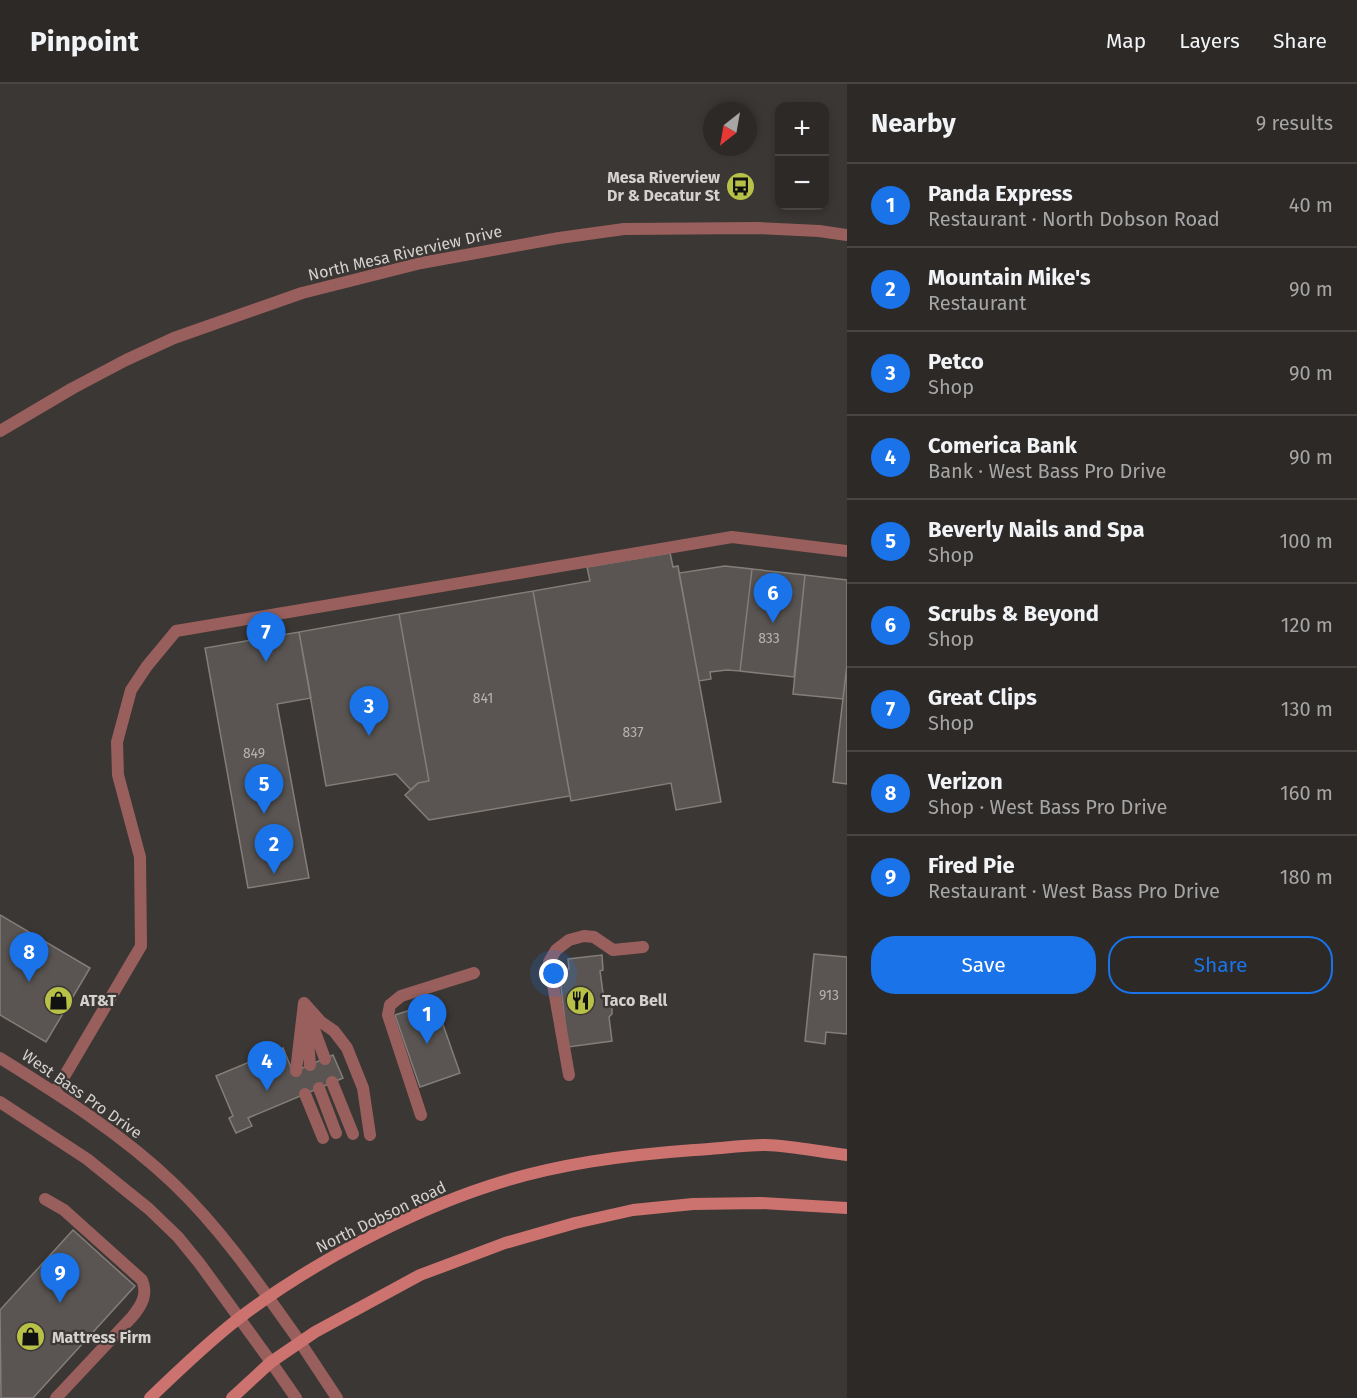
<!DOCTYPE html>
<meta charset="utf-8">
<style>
body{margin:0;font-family:"Fira Sans",sans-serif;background:#383533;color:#f1f3f6}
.controls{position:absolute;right:18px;top:18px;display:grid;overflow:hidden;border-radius:12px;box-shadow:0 3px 9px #0003}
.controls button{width:54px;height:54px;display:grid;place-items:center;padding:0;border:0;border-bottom:2px solid #484544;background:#2c2927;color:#f1f3f6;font:30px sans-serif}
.compass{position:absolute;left:703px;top:18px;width:54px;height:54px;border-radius:50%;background:#2c2927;box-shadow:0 3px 9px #0003;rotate:211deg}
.you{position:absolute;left:554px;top:890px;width:21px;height:21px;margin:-15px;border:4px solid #fff;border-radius:50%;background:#1a73e8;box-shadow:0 0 0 9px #1a73e833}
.badge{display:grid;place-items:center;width:39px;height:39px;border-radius:50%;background:#1a73e8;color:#fff;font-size:20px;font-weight:700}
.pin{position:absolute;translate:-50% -50px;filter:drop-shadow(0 2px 3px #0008)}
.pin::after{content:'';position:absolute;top:32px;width:21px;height:18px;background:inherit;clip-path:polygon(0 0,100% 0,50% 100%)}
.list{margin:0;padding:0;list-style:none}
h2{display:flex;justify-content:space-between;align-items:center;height:78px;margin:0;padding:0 24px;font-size:26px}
h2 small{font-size:20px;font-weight:400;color:#a6a6a7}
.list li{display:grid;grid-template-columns:39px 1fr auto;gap:18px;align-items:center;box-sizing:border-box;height:84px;padding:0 24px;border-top:2px solid #484544}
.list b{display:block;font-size:22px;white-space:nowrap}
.list p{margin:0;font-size:20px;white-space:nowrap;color:#a6a6a7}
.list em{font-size:20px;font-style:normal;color:#a6a6a7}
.actions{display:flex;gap:12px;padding:18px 24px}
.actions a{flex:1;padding:14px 0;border:2px solid #1a73e8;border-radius:24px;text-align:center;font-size:21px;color:#1a73e8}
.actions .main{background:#1a73e8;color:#fff}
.map{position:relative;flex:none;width:847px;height:1314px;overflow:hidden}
header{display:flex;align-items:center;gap:36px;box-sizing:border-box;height:84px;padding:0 30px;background:#2c2927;border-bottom:2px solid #484544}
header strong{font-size:28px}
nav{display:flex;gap:33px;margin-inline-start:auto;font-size:21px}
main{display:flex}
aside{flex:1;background:#2c2927}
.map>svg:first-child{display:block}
.building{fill:#5a5552;stroke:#837e7a;stroke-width:1.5}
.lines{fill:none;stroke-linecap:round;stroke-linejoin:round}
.service{stroke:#985f5c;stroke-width:12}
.minor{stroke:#985f5c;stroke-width:12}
.tertiary{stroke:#985f5c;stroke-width:12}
.secondary{stroke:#cd736f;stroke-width:12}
.labels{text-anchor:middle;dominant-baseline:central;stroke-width:4.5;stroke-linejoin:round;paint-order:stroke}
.number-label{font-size:14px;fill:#b6b2b0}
.poi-label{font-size:16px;font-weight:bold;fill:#d4d1cf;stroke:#3b3734;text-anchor:start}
.street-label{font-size:16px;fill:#d4d1cf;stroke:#3b3734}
</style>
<header>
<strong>Pinpoint</strong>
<nav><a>Map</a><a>Layers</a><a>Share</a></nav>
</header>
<main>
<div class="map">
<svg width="847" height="1314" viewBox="0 0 847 1314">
<rect width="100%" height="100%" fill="#3b3734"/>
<path class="building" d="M670 469 673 483 678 482 721 718 676 726 671 699 571 717 533 507 590 497 587 483Z
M725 482 752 485 740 587 727 586 710 588 711 595 699 597 679 489Z
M752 485 805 491 794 593 740 587Z
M805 491 847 496V581L843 615 793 610Z
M533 507 570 712 429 736 405 711 418 699 429 697 399 530Z
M399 530 429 697 418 699 411 706 396 690 326 702 299 548Z
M299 548 311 614 277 620 309 794 248 804 205 564Z
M847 581V700L833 698Z
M0 831 90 884 46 958 0 931Z
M814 870 847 873V950L826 948 825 960 805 957Z
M602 871 603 886 600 887 604 916 609 915 612 922V930L609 933 612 957 568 963 559 886 569 885 568 875Z
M435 918 460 989 420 1003 395 931Z
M283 964 293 988 333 971 343 994 248 1034 252 1042 236 1049 229 1034 233 1032 216 992Z
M73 1146 135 1202 33 1314H1L0 1226Z"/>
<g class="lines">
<path class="service" d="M304 919 321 938 334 947 347 964 363 1004 370 1051
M311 937 325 975
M307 944 310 981
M296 987 304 919
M569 991 549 878 556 866 569 856 584 852 594 853 613 866 643 863
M332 998 353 1050
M319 1004 336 1049
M55 1008 141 862 140 773 118 691 117 658 131 606 147 582 176 547 732 453 847 467
M305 1010 323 1054
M421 1031 388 931 390 921 401 912 474 889
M45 1115 64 1126 142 1196C148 1210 142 1221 132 1233L56 1314"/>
<path class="minor" d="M0 347 73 304 126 276 174 254 302 209 421 179 559 154 624 145 757 144 819 147 847 151
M300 1258 337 1314
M271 1278 296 1314"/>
<path class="tertiary" d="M0 974C61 1012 122 1050 174 1100 223 1147 261 1203 300 1258
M0 1018 87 1075 149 1125 178 1153 200 1180 271 1278"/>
<path class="secondary" d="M150 1314C178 1287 207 1259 238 1235 307 1182 406 1129 489 1102 555 1080 625 1071 694 1066 717 1065 742 1061 766 1061 793 1062 820 1068 847 1071
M232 1314 271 1278 315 1248 420 1191 505 1159 575 1139 633 1126 693 1120 760 1119 847 1124"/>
</g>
<defs>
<symbol id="bus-disc" viewBox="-11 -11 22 22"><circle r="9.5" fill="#b7c147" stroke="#3b3734"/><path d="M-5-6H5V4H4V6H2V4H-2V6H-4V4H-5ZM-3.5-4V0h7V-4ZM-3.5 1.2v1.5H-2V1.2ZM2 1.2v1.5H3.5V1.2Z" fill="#111"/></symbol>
<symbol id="shop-disc" viewBox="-11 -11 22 22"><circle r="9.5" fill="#b7c147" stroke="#3b3734"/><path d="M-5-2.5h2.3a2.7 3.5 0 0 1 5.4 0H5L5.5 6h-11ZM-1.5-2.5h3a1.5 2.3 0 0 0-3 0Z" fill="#111"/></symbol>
<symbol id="restaurant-disc" viewBox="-11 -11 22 22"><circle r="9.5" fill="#b7c147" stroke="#3b3734"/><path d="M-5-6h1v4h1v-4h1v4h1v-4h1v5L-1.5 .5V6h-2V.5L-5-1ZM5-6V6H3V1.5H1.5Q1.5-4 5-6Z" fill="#111"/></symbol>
</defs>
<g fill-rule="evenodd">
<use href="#bus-disc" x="724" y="86" width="33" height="33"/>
<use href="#shop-disc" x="42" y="900" width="33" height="33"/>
<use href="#restaurant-disc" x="564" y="900" width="33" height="33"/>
<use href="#shop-disc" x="14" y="1236" width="33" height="33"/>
</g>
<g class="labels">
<g class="number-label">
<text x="769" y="554">833</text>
<text x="483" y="614">841</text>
<text x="633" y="648">837</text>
<text x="254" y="669">849</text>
<text x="829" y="911">913</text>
</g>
<g class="poi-label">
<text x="720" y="93" text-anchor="end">Mesa Riverview<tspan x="720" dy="18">Dr &amp; Decatur St</tspan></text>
<text x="80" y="916">AT&amp;T</text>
<text x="602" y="916">Taco Bell</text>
<text x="52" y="1253">Mattress Firm</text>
</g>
<g class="street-label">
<text transform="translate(405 169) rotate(-13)">North Mesa Riverview Drive</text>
<text transform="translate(82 1010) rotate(35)">West Bass Pro Drive</text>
<text transform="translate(381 1133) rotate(-26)">North Dobson Road</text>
</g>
</g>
</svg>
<div class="controls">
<button>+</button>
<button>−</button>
</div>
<svg class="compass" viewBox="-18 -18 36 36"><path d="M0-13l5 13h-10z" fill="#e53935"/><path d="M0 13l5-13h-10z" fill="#a6a6a7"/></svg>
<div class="you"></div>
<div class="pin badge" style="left:427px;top:960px">1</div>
<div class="pin badge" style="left:274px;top:790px">2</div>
<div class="pin badge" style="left:369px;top:652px">3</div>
<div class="pin badge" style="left:267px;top:1007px">4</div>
<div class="pin badge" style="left:264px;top:730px">5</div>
<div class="pin badge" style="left:773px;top:539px">6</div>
<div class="pin badge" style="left:266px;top:578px">7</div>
<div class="pin badge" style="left:29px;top:898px">8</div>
<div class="pin badge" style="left:60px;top:1219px">9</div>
</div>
<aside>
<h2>Nearby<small>9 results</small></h2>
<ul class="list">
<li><span class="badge">1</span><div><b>Panda Express</b><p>Restaurant · North Dobson Road</p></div><em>40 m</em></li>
<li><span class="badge">2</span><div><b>Mountain Mike's</b><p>Restaurant</p></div><em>90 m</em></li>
<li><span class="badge">3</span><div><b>Petco</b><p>Shop</p></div><em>90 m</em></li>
<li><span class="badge">4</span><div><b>Comerica Bank</b><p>Bank · West Bass Pro Drive</p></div><em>90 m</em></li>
<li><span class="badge">5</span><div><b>Beverly Nails and Spa</b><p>Shop</p></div><em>100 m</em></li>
<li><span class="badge">6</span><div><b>Scrubs &amp; Beyond</b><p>Shop</p></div><em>120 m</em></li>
<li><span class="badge">7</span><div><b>Great Clips</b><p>Shop</p></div><em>130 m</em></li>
<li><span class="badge">8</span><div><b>Verizon</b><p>Shop · West Bass Pro Drive</p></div><em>160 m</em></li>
<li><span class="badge">9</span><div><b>Fired Pie</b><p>Restaurant · West Bass Pro Drive</p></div><em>180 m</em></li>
</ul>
<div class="actions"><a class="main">Save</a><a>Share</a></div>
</aside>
</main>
